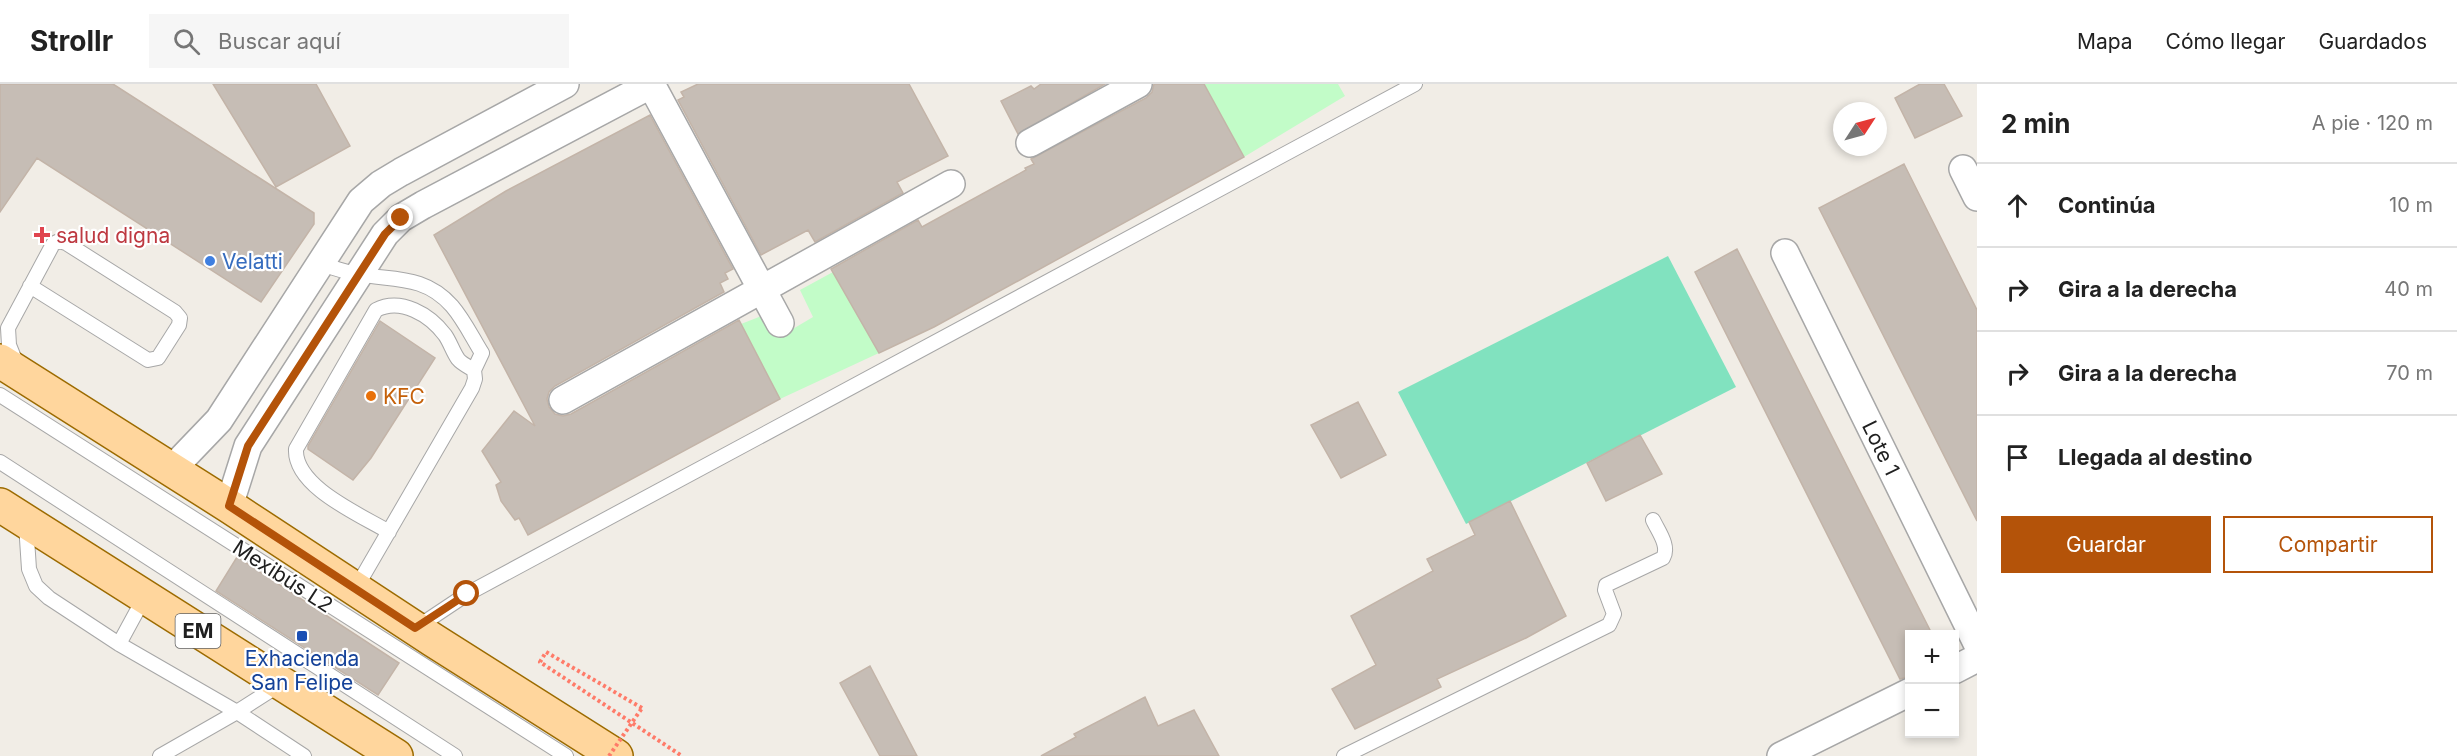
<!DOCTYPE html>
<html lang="es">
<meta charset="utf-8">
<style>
body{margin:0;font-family:Inter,sans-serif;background:#f6f6f6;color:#222}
.controls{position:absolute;right:18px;bottom:18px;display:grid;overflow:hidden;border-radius:0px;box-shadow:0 3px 9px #0003}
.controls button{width:54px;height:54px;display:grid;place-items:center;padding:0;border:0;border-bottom:2px solid #e0e0e0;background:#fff;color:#222;font:30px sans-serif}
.compass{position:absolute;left:1833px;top:18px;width:54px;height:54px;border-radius:50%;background:#fff;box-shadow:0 3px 9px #0003;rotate:54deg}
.stop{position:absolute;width:18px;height:18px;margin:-14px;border:4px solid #b45309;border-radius:50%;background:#fff}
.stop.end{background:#b45309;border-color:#fff;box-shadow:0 2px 6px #0008}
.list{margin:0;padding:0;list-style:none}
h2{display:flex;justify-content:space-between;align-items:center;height:78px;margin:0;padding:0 24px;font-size:26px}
h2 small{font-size:20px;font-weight:400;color:#767676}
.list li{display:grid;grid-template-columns:39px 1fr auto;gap:18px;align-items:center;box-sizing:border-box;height:84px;padding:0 24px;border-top:2px solid #e0e0e0}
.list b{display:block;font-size:22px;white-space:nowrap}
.list em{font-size:20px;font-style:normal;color:#767676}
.actions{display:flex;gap:12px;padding:18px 24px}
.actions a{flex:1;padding:14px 0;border:2px solid #b45309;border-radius:0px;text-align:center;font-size:21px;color:#b45309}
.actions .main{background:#b45309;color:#fff}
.icon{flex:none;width:33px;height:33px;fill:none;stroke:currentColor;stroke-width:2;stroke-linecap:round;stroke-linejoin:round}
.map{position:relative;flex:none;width:1977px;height:672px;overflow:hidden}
header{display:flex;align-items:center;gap:36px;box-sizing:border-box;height:84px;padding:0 30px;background:#fff;border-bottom:2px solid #e0e0e0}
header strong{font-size:28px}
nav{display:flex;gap:33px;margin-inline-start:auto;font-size:21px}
.search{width:420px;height:54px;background:#f6f6f6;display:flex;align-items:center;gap:15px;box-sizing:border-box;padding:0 21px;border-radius:0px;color:#767676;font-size:22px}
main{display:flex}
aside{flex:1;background:#fff}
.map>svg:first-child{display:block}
.park{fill:#c2fcc8}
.pitch{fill:#81e2bf}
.building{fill:#c6bdb5;stroke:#c3b4a8;stroke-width:1.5}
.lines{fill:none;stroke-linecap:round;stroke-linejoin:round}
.service-casing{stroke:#a7a7a7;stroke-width:16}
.minor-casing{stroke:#a7a7a7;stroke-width:30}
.primary-casing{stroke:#9c6b00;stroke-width:36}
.path{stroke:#ff7b69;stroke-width:4;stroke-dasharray:3 3;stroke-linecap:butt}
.service{stroke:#fff;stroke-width:14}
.minor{stroke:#fff;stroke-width:27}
.primary{stroke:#ffd69d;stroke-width:33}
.path-bridge{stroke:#ff7b69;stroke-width:4;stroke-dasharray:3 3;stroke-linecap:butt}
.route{stroke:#b45309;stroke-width:8}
.health-dot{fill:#e0444e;stroke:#fff;stroke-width:2}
.shop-dot{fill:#3f7fe0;stroke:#fff;stroke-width:2}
.food-dot{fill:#e8710a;stroke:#fff;stroke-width:2}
.transit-dot{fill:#1a4fb4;stroke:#fff;stroke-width:2}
.labels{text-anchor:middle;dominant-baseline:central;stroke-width:4.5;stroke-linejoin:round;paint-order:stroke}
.shield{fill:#fff;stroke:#636363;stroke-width:1.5}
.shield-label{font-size:20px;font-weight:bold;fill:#202020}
.health-label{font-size:21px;fill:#be3a42;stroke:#fff;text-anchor:start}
.shop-label{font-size:21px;fill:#366cbe;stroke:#fff;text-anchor:start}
.food-label{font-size:21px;fill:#c56008;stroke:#fff;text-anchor:start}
.street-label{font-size:21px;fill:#202020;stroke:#fff}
.transit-label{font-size:21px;fill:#164399;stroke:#fff}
</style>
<header>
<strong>Strollr</strong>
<div class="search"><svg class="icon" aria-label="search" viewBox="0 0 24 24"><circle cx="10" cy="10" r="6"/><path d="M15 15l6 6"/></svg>Buscar aquí</div>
<nav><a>Mapa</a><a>Cómo llegar</a><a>Guardados</a></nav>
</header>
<main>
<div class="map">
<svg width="1977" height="672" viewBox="0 0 1977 672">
<rect width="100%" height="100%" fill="#f1ede6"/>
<path class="park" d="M1204 0H1338L1345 12 1244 73Z
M833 188 879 269 780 315 741 240 764 231 781 252 813 233 800 206Z"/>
<path class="pitch" d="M1668 172 1736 303 1466 440 1398 308Z"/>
<path class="building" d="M0 0H113L314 129V140L261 218 37 74 0 128Z
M213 0H316L350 62 276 103Z
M698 0H909L948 72 897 98 903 109 815 158 808 146 761 171 678 16 684 13 681 8Z
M1041 0H1105L1018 50 1001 17 1031 2 1034 5Z
M1154 0H1204L1244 73 934 243 879 269 831 185 918 136 922 143 1026 86 1025 84 1034 80 1031 75 1146 14 1152 8Z
M1920 0H1944L1962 32 1915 54 1895 14Z
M650 31 733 185 725 189 728 195 720 199 724 208 555 302 549 308 547 315 549 323 555 330 563 332 571 330 739 236 780 315 528 451 519 434 515 436 501 417 496 401 501 398 482 367 514 327 535 342 434 151 506 107Z
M1904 80 1977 226V437L1819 124Z
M1737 165 1932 550H1910V592L1900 595 1695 188Z
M380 237 435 274 371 374 353 396 308 365V362Z
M1358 318 1386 371 1341 394 1311 341Z
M1640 351 1662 390 1606 417 1587 379Z
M1510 417 1566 532 1526 554 1437 595 1441 603 1355 645 1332 605 1376 581 1351 532 1433 487 1427 475 1475 451 1469 438Z
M237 473 399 579 378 611 216 507Z
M870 582 917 672H880L840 599Z
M1145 613 1158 642 1194 626 1219 672H1041L1076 653 1074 650Z"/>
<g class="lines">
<defs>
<path id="service" d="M320 180C332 183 344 188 357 190 392 197 424 190 452 222 464 236 472 253 482 269L474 286 475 295 472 304 356 504
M17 281 9 261 8 244 53 160 59 157 66 159 175 228 180 234 179 241 158 274 148 276 30 202
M0 311 566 672
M0 378 455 672
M26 440 29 485 36 502 49 514 119 560 237 628 304 672
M389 448C361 431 294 403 296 365L376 226C401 213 430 231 445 251 450 258 453 268 458 275 462 280 469 283 474 286
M416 544 467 510 1415 0
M119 560 144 514
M160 672 237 628 282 599
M1344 672 1609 541 1614 530 1605 506 1606 501 1663 474C1670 462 1658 447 1653 436"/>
<path id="minor" d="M651 0 780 239
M1030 59 1138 0
M1963 85 1977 113
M1785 169 1977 559
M563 316 951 100
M172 385 219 336 361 117 381 100 401 88 565 0
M229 422 248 362 385 150 401 134 423 121 652 0
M1954 586 1977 574
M1781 672 1910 608"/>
<path id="primary" d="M0 277 229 422 433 556 616 672
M0 421 396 672"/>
</defs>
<use href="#service" class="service-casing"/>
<use href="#minor" class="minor-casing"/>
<use href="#primary" class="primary-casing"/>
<path class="path" d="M642 624 546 568 540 578 682 672"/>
<use href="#service" class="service"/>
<use href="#minor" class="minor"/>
<use href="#primary" class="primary"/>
<path class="path-bridge" d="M609 672 642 624"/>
</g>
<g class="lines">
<path class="route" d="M401 134 385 150 248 362 229 422 415 544 467 510"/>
</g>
<path class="health-dot" d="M39 142h6v6h6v6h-6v6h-6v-6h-6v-6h6z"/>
<circle class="shop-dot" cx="210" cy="177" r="6"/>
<circle class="food-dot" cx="371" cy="312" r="6"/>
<rect class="transit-dot" x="296" y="546" width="12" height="12" rx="3"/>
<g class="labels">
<rect class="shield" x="175.5" y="530" width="45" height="34" rx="4.5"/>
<g class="shield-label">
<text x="198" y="547">EM</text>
</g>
<g class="health-label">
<text x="56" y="151">salud digna</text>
</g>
<g class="shop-label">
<text x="222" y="177">Velatti</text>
</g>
<g class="food-label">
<text x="383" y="312">KFC</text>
</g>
<g class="street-label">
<text transform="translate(1881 364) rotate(64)">Lote 1</text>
<text transform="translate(283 492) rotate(33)">Mexibús L2</text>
</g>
<g class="transit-label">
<text x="302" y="574">Exhacienda<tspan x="302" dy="24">San Felipe</tspan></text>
</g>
</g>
</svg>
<div class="controls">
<button>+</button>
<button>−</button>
</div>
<svg class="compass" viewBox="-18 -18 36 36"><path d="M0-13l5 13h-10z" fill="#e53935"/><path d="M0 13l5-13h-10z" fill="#767676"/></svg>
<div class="stop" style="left:467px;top:510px"></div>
<div class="stop end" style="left:401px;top:134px"></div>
</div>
<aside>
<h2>2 min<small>A pie · 120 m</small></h2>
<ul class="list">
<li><svg class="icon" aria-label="ahead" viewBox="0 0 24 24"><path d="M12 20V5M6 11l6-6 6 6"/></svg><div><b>Continúa</b></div><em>10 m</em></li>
<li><svg class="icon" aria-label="right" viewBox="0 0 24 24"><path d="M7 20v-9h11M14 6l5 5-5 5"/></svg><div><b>Gira a la derecha</b></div><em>40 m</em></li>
<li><svg class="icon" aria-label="right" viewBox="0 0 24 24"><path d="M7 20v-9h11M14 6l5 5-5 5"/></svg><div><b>Gira a la derecha</b></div><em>70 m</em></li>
<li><svg class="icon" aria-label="arrive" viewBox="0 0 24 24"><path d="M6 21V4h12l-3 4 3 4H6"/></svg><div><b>Llegada al destino</b></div></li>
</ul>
<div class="actions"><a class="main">Guardar</a><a>Compartir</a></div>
</aside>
</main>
